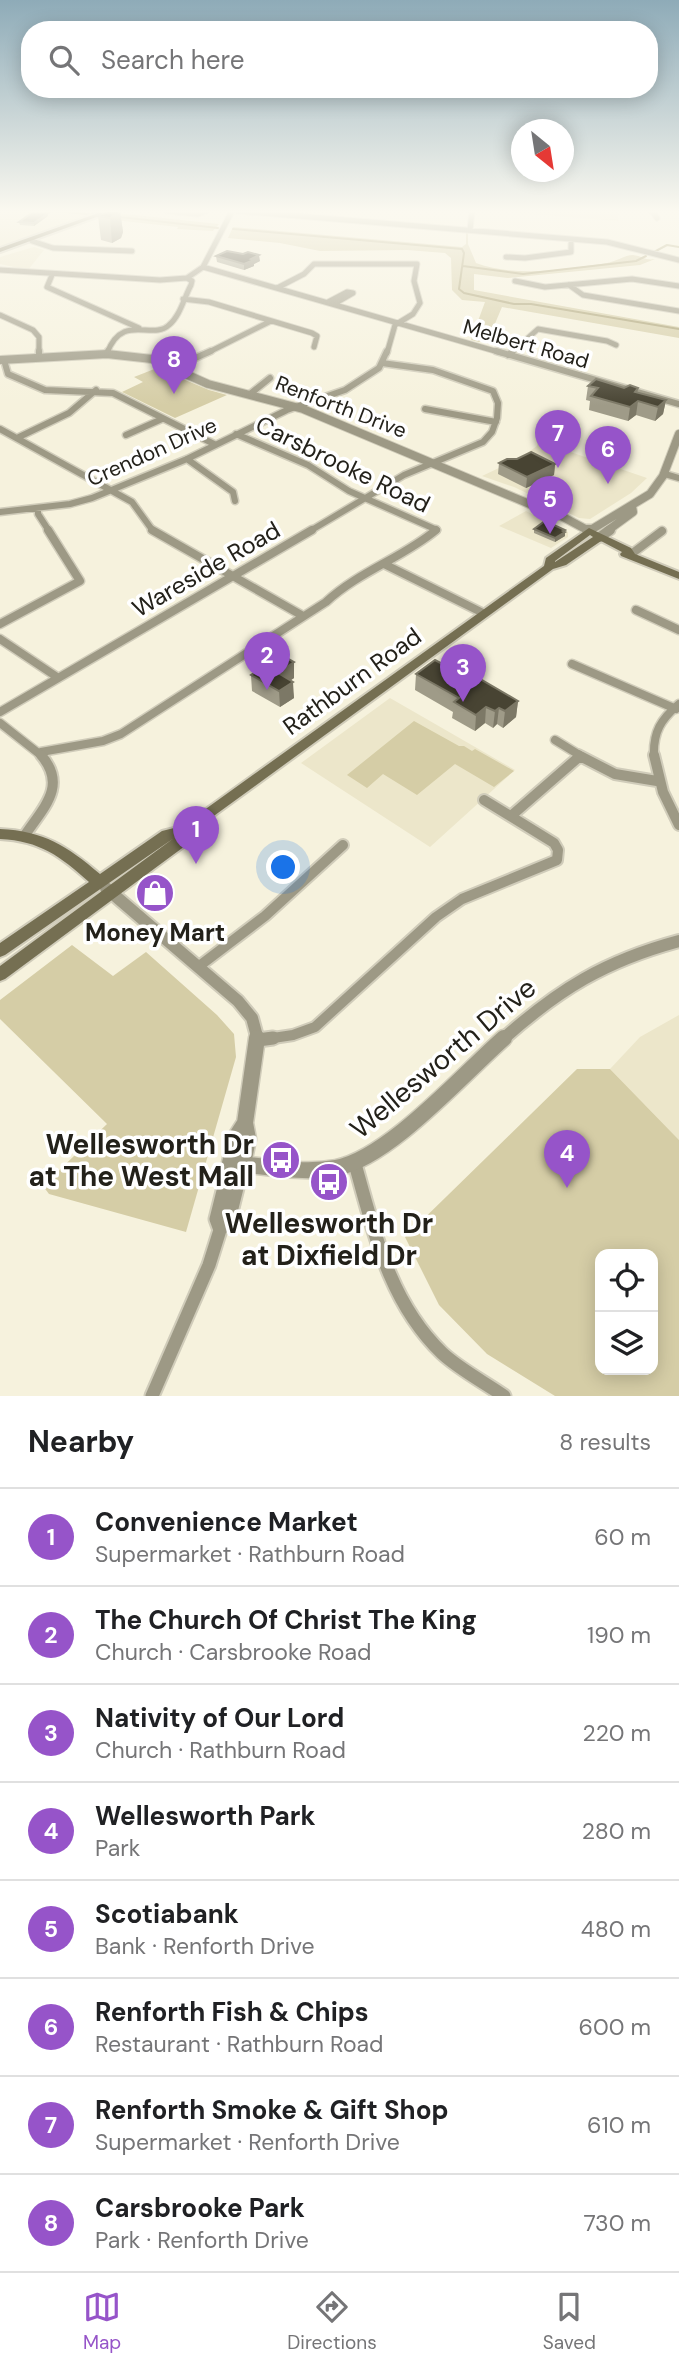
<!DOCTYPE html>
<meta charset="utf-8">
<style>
body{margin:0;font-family:"DM Sans",sans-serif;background:#f2f2f2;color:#202124}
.controls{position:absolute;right:21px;bottom:21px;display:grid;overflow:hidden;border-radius:14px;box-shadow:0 4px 18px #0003}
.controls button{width:63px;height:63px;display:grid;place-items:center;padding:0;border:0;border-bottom:2px solid #e0e0e0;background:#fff;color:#202124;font:35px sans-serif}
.compass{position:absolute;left:511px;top:119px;width:63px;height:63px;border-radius:50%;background:#fff;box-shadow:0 4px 18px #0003;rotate:150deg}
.you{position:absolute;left:284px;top:868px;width:24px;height:24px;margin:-18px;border:5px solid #fff;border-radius:50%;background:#1a73e8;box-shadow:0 0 0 10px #1a73e833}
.badge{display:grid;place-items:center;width:46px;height:46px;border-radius:50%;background:#9654c9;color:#fff;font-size:23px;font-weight:700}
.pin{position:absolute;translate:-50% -58px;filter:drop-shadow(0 2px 4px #0008)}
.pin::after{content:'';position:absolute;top:37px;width:24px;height:21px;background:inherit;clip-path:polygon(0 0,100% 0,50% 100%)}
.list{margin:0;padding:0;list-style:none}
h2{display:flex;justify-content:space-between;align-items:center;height:91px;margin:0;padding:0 28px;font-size:30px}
h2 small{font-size:23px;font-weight:400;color:#757577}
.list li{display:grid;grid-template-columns:46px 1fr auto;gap:21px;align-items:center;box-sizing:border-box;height:98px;padding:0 28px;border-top:2px solid #e0e0e0}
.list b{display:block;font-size:26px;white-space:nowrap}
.list p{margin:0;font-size:23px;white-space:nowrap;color:#757577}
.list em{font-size:23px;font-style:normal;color:#757577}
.icon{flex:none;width:38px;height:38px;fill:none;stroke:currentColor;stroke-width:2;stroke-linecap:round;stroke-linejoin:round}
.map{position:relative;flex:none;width:679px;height:1396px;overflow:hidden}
.search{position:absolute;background:#fff;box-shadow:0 4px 18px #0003;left:21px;right:21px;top:21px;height:77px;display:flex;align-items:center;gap:18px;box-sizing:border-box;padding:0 24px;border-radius:28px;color:#757577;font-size:26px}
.sheet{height:875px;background:#fff}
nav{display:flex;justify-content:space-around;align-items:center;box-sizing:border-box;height:98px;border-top:2px solid #e0e0e0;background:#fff;font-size:19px;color:#757577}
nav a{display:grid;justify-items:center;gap:4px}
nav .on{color:#9654c9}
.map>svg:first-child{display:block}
.built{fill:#ece6ca}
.green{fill:#d5cda6;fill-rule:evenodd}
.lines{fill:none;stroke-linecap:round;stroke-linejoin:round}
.stream{stroke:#a79d6f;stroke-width:2}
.minor-far4-casing{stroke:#d0ccba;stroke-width:7}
.minor-far3-casing{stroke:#d0ccba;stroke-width:9}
.minor-far2-casing{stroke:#d0ccba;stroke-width:11}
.minor-far1-casing{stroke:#d0ccba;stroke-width:14}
.minor-casing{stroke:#d0ccba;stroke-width:17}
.tertiary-far3-casing{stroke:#d0ccba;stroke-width:10}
.tertiary-far2-casing{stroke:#d0ccba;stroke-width:13}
.tertiary-far1-casing{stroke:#d0ccba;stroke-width:16}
.tertiary-casing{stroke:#d0ccba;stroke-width:19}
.secondary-casing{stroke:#d0ccba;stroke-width:4}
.minor-far4{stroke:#9d9985;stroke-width:5}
.minor-far3{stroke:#9d9985;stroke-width:6}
.minor-far2{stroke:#9d9985;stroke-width:8}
.minor-far1{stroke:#9d9985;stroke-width:10}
.minor{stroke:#9d9985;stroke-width:13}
.tertiary-far3{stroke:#9d9985;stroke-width:8}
.tertiary-far2{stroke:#9d9985;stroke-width:10}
.tertiary-far1{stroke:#9d9985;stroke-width:12}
.tertiary{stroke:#9d9985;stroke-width:16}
.secondary{fill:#756f52;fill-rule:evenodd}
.wall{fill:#9f9b88}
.shaded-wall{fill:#7c7866}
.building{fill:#484433;stroke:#7c7866;stroke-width:2}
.labels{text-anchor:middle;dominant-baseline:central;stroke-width:7;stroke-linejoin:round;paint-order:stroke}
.far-street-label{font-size:21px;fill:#23211a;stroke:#fff}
.street-label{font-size:24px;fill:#23211a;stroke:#fff}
.poi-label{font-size:24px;font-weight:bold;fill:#23211a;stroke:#fff}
.near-street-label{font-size:28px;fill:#23211a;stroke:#fff}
.near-poi-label{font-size:28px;font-weight:bold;fill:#23211a;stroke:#fff;text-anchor:end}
</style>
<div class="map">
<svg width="679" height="1396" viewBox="0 0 679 1396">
<rect width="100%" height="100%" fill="#f6f2dd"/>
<path class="built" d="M0 211H45L89 215 0 248Z
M518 211H618V221L518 213Z
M34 247 44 250 28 270 0 264V257Z
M538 441 647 478 631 493 590 519 579 518 514 487 482 476 520 458 537 446Z
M526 511 568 532V537L551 548 499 526Z
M390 698 515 770 430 847 301 763Z
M679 1015V1140L610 1069 640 1037Z"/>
<path class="green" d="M116 213 219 224 213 231 177 229 178 227 105 219Z
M233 227 462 247 466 244V232H468V244L476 263C517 278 565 269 607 263 615 262 625 255 633 255 642 256 646 261 655 259L640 265 508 278 474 274V290L679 327V338L502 307 491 333 479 342 471 340 485 302 462 300 452 290 451 258 445 253 407 250 320 251 280 243 228 238Z
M157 368 209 390 227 395 175 418 122 392 143 382 134 377Z
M414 721 459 746H464L472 751 475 749 514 771 494 787 455 764 417 795 383 774 367 788 347 775Z
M72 945 113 976 146 952 217 1015 234 1034 236 1057 186 1232 49 1194 43 1186 107 1124 0 1019V1000Z
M577 1069H610L679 1140V1396H555L487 1354 439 1305 405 1237ZM600 1254H653V1370H600Z"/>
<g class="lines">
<path class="stream" d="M56 211 96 215
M120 217 218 228
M233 229 462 249 464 253 459 289 464 293 514 304H531L679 329
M654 252 667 245 679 247
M463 266 523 274 636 261 646 256"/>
<defs>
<path id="minor-far4" d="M168 211 198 214 206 211
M238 211 607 242 679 260
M652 211 657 218
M470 230 472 211
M32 241 53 248 132 251
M506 257 525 258 571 252V239
M203 267 502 353
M0 270 160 280 187 278 203 267 232 211
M52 275 47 287 139 328
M515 281 545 287 632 279 679 286
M569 285 583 295 679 311
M277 288 304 274 314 264H417L414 281 420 303 413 314 395 325 387 353
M183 299 209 302 312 333 317 336 314 347
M328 302 347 292 353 293 334 304
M0 315 33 330 39 337V353
M107 353C123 312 152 341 169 325 180 316 184 298 191 285L192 281 187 278
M207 353 271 321
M511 353 538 329 607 341 616 345"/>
<path id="minor-far3" d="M39 351V357
M496 351 679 404
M107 354 108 351
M508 355 513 351
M4 360 8 374 45 390 113 393 214 444
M173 368 211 351
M250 394 270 378
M425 409 496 422
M0 429 132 502 153 531
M236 434 308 465 349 491 437 530 435 531
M126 435 162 419
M17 438 69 413 96 390
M187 459 233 492 235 501
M665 474 679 478
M38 508V514L49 531
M0 512 70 504 92 498 187 459 287 410 345 390 379 368 387 351
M310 531 404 475 483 442 492 432 497 418 498 403 493 391 433 370 382 363"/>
<path id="minor-far2" d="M152 530 303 616
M630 555 662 531
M384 564 483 613
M636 610 679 630
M0 624 80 581 48 530
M0 639 57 677
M572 664 676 709
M0 712 312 530
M0 723 42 756
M555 740 581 756
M41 752 103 741 121 734 326 602C358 572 404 557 436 530
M654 756C653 732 661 719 679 704"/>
<path id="minor-far1" d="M578 755 615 774 657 781
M654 755 663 792 679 825
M511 816 580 756
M25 835C43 808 68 786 41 755
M198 967 265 916 343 845
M260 1040 293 1035 315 1027 436 917 462 899 557 860 558 850 554 843 484 800"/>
<path id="minor" d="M258 1040 273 1038
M355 1164C374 1231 389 1302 442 1353 459 1369 484 1382 504 1396
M220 1230 216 1219 230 1163
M152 1396 209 1265 220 1230 229 1220 243 1164"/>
<path id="tertiary-far3" d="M0 360 107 354 152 359 208 384 303 409 539 508 552 511 589 531 650 494 663 476 679 434
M607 531 633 512 632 506"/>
<path id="tertiary-far2" d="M587 530H591
M600 537 610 530"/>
<path id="tertiary-far1" d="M106 888 238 1001 252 1018 258 1040
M502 1040C559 989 605 961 679 941"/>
<path id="tertiary" d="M257 1038 245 1123 236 1137 230 1163C265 1166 301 1174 336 1168 389 1158 462 1075 504 1038
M243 1164 248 1139 245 1123"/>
<path id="secondary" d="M104 211H113L0 252V248Z
M589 528 631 548 635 554 679 572V579L621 556 620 554 622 552 601 541 566 565 553 569 189 834 185 846 5 979 0 981V966L174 838 5 955 0 957V943L89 882C60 856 40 841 0 839V829C44 831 67 846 100 874L162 831 182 826 544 566 546 558ZM590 535 593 537 555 562V561Z"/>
</defs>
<use href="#minor-far4" class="minor-far4-casing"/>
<use href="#minor-far3" class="minor-far3-casing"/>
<use href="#minor-far2" class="minor-far2-casing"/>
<use href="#minor-far1" class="minor-far1-casing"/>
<use href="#minor" class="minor-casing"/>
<use href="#tertiary-far3" class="tertiary-far3-casing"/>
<use href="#tertiary-far2" class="tertiary-far2-casing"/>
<use href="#tertiary-far1" class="tertiary-far1-casing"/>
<use href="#tertiary" class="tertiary-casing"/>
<use href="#secondary" class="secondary-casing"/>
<use href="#minor-far4" class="minor-far4"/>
<use href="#minor-far3" class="minor-far3"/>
<use href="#minor-far2" class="minor-far2"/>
<use href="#minor-far1" class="minor-far1"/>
<use href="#minor" class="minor"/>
<use href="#tertiary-far3" class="tertiary-far3"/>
<use href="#tertiary-far2" class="tertiary-far2"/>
<use href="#tertiary-far1" class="tertiary-far1"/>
<use href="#tertiary" class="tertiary"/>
<use href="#secondary" class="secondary"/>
</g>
<path class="wall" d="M100 211H120L123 232 121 238 112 243 101 240 98 216 101 214Z
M48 216 34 226 20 225 19 222Z
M216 256 260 261 254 264V266L244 270 217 262Z
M588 386 624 388H638L637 392 666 400 663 414 655 421 636 415 628 421 589 410 590 401 586 400Z
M499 463 555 464 554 475 526 488 498 474Z
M534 529 565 530V536L555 542 534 533Z
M457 672 518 701 516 717 503 728 497 724 493 728 485 723 475 731 452 718 453 712 415 690 416 674Z
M251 675 294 678 291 680 294 698 280 707 252 691Z"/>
<path class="shaded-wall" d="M119 211H120L123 232 121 238 112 243 110 218Z
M48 213V216L34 226V223Z
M259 255 260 261 254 264V266L244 270V264L251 259Z
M638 388 636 401H638L636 415 628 421 630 407 635 392Z
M666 400 663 414 655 421 658 407Z
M555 464 554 475 526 488 527 477Z
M565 530V536L555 542V538Z
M294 662V678L278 689V673Z
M293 682 294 698 280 707 279 691Z
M518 701 516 717 503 728 505 711Z
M486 707 485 723 475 731 476 715Z
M499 708 497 724 493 728 495 711Z"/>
<path class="building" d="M108 211H119L118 213 110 218 98 216Z
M33 212 48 213 34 223 19 222Z
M227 251 243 254 248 252 259 255 251 259 254 260 244 264 216 256Z
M596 379 624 388 630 385 638 388 635 392 666 400 658 407 638 401 630 407 591 396 598 388 588 386Z
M531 452 555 464 527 477 499 463 507 459H517Z
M545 521 565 530 563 531 565 532 555 538 534 529Z
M281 655 294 662 278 673 293 682 279 691 251 675Z
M435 660 457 672 459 671 480 679 518 701 505 711 499 708 495 711 486 707 476 715 454 702 459 698 416 674Z"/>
<linearGradient id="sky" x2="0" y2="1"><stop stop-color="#8eabb8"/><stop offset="0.52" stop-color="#fbf9f0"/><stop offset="1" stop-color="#fbf9f0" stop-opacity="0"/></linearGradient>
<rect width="679" height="406" fill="url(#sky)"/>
<defs>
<symbol id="shop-disc" viewBox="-11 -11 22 22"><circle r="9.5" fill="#9654c9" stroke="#fff"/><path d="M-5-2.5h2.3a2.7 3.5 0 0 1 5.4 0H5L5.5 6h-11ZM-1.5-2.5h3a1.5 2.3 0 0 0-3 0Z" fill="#fff"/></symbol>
<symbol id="bus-disc" viewBox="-11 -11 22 22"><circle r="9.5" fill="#9654c9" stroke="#fff"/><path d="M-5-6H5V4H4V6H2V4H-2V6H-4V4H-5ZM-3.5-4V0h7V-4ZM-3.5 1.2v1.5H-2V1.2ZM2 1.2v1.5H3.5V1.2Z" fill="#fff"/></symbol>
</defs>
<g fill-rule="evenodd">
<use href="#shop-disc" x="133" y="871" width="44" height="44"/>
<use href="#bus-disc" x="259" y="1138" width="44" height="44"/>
<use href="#bus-disc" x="307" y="1160" width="44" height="44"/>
</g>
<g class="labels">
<g class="far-street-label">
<text transform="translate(526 344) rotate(16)">Melbert Road</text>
<text transform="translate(341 407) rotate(21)">Renforth Drive</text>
<text transform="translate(152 452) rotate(-24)">Crendon Drive</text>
</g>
<g class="street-label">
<text transform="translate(343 464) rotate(26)">Carsbrooke Road</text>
<text transform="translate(206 569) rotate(-30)">Wareside Road</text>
<text transform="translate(352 681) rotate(-36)">Rathburn Road</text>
</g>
<g class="poi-label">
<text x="155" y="932">Money Mart</text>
</g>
<g class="near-street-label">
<text transform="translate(443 1058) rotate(-40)">Wellesworth Drive</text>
</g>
<g class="near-poi-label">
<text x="254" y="1144">Wellesworth Dr<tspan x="254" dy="32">at The West Mall</tspan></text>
<text x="329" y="1223" text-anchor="middle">Wellesworth Dr<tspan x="329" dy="32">at Dixfield Dr</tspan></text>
</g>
</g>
</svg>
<div class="controls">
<button><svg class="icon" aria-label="locate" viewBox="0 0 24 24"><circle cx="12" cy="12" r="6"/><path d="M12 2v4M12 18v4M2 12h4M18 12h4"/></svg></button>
<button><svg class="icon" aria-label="layers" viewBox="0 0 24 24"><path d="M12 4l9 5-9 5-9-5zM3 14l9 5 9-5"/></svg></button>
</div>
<svg class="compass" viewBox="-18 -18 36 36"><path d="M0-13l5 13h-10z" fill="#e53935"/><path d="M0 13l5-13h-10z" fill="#757577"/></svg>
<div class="you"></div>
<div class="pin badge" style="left:196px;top:864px">1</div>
<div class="pin badge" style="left:267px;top:690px">2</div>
<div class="pin badge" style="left:463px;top:702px">3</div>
<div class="pin badge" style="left:567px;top:1188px">4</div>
<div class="pin badge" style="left:550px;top:534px">5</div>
<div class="pin badge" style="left:608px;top:484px">6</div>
<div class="pin badge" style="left:558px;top:468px">7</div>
<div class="pin badge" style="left:174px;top:394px">8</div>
<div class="search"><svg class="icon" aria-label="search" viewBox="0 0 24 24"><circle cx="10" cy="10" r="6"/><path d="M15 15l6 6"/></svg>Search here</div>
</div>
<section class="sheet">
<h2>Nearby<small>8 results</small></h2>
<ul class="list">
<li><span class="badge">1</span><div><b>Convenience Market</b><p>Supermarket · Rathburn Road</p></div><em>60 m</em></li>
<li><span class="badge">2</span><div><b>The Church Of Christ The King</b><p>Church · Carsbrooke Road</p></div><em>190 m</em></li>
<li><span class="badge">3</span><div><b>Nativity of Our Lord</b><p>Church · Rathburn Road</p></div><em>220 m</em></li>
<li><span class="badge">4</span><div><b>Wellesworth Park</b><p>Park</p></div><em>280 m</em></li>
<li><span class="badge">5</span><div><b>Scotiabank</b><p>Bank · Renforth Drive</p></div><em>480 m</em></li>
<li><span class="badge">6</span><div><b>Renforth Fish &amp; Chips</b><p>Restaurant · Rathburn Road</p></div><em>600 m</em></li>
<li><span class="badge">7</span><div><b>Renforth Smoke &amp; Gift Shop</b><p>Supermarket · Renforth Drive</p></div><em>610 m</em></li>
<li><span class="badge">8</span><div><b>Carsbrooke Park</b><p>Park · Renforth Drive</p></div><em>730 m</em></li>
</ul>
</section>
<nav>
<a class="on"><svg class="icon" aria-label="map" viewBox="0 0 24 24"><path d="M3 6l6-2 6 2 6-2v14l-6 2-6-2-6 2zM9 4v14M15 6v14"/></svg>Map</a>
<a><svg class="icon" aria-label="directions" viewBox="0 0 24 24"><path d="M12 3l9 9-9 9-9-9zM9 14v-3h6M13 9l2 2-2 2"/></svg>Directions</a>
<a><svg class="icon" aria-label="saved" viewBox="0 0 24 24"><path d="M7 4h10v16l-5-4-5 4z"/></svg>Saved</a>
</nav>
